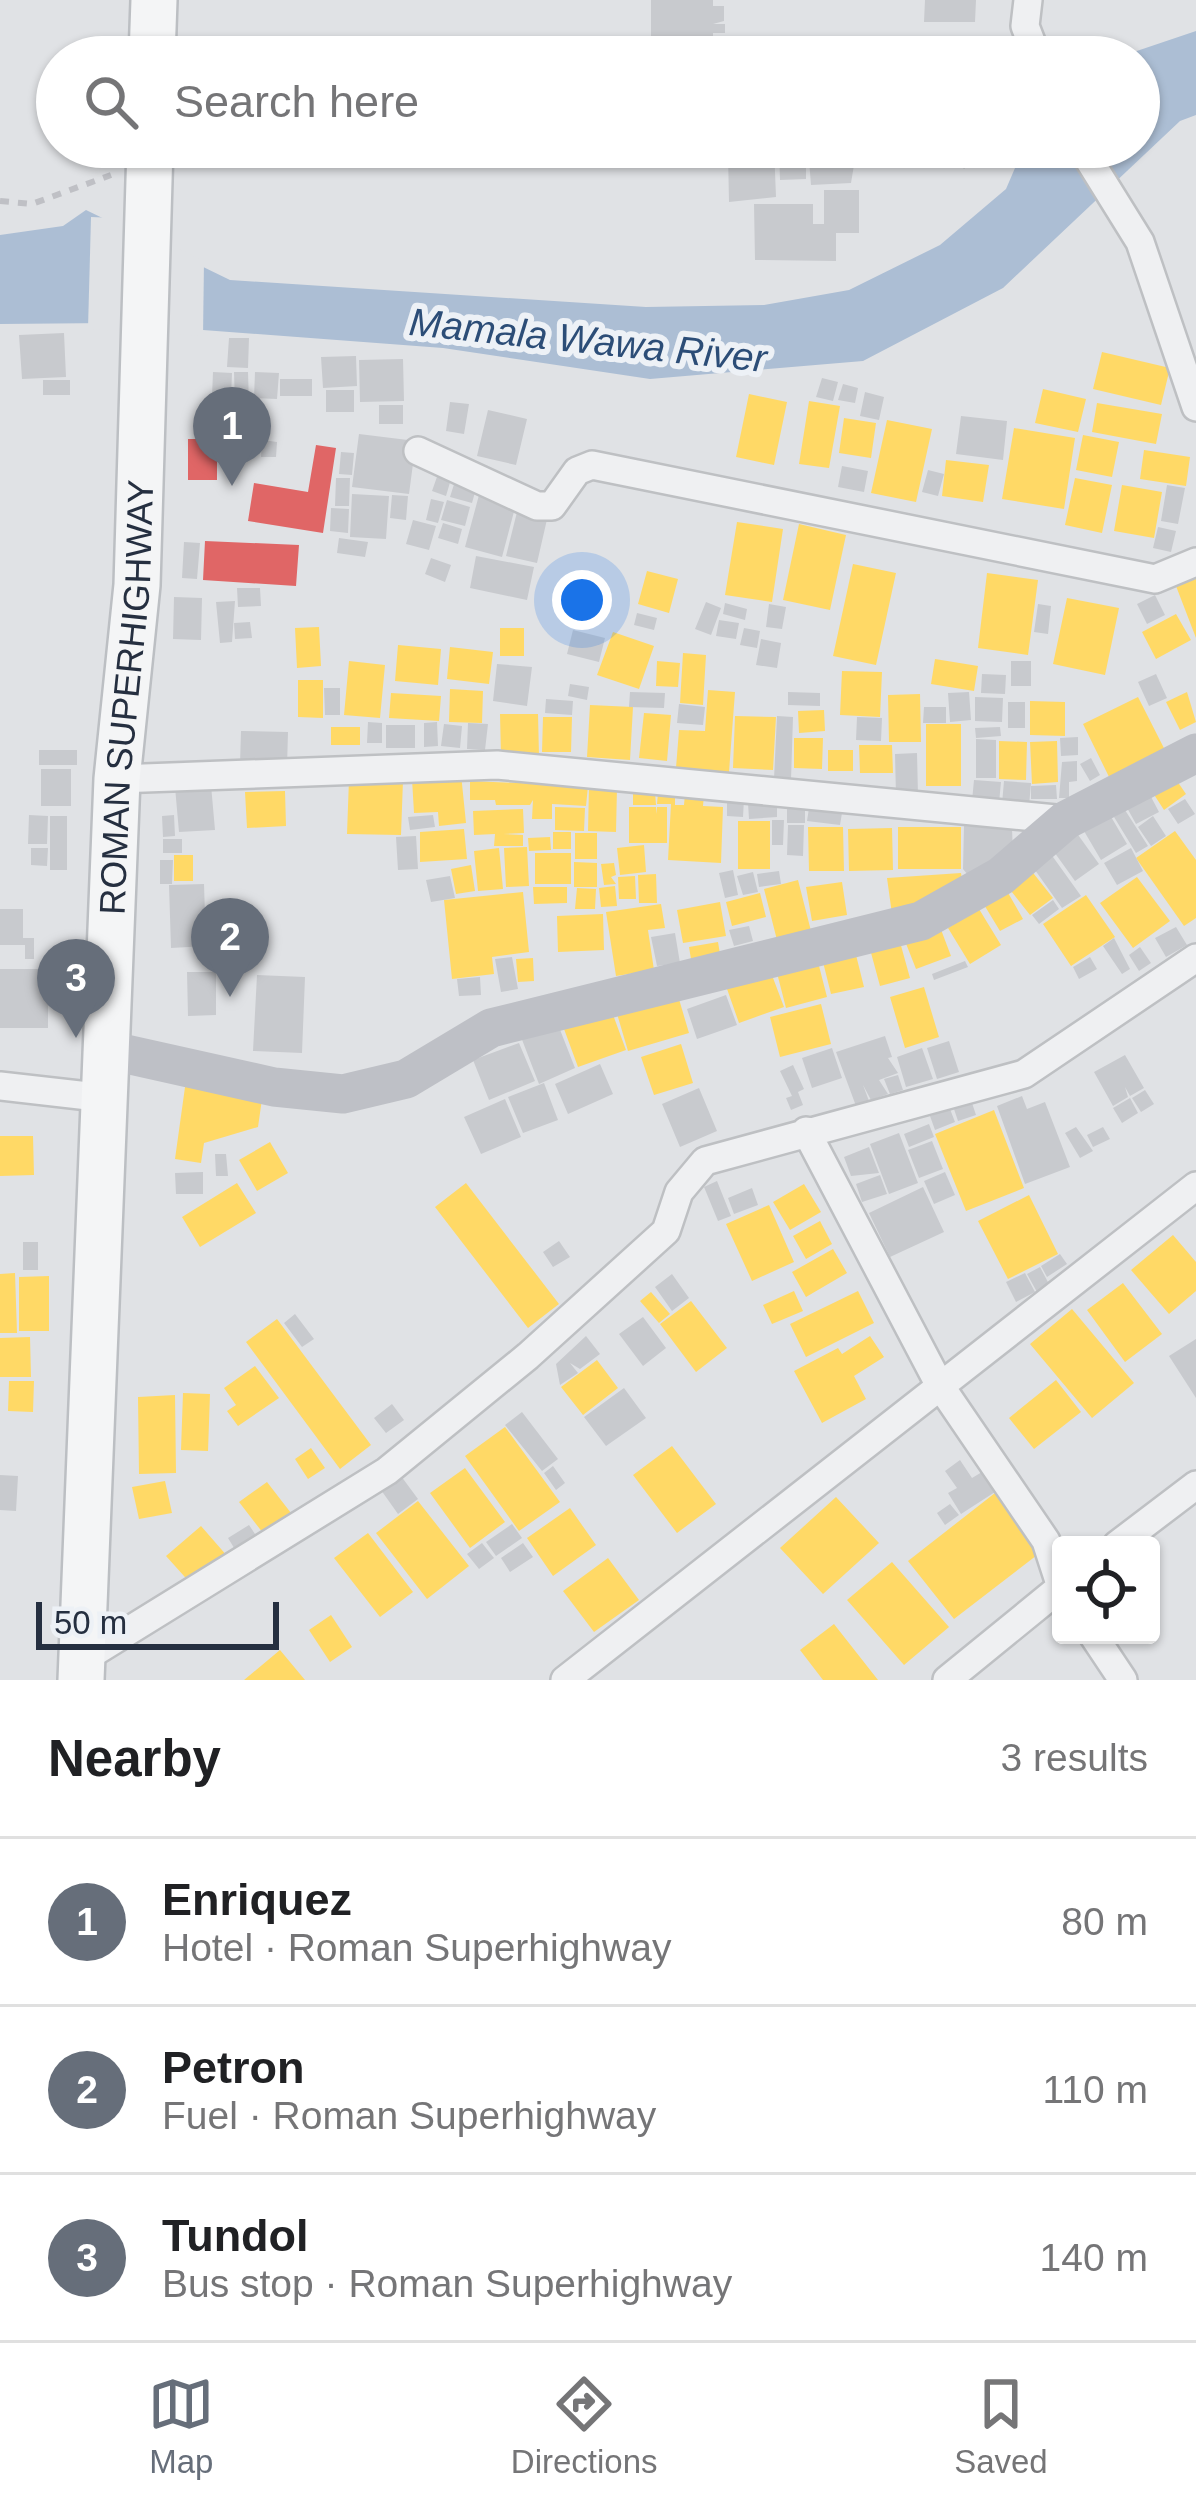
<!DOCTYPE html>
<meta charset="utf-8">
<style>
body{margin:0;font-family:Arial,sans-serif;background:#f2f2f2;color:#202124}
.controls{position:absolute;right:36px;bottom:36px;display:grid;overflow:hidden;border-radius:12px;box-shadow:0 3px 9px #0004}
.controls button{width:108px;height:108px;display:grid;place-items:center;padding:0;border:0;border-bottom:3px solid #e0e0e0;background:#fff;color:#202124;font:60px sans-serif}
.scale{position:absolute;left:36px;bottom:30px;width:243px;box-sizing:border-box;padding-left:12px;border:6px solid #252f40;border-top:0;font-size:33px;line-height:42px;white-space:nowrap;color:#252f40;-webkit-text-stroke:9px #edf1f6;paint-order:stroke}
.you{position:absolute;left:582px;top:600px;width:42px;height:42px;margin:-30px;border:9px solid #fff;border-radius:50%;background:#1a73e8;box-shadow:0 0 0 18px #1a73e833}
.badge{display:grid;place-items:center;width:78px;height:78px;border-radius:50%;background:#666e7a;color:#fff;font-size:39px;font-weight:700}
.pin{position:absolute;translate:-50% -99px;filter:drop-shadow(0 3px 6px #0008)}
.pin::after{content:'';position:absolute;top:63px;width:42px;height:36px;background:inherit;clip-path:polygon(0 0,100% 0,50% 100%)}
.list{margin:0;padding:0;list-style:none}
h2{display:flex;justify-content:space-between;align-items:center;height:156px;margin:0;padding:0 48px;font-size:51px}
h2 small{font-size:39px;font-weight:400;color:#757577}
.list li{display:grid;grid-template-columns:78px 1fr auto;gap:36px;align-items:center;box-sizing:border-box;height:168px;padding:0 48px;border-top:3px solid #e0e0e0}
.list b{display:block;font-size:45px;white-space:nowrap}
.list p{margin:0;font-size:39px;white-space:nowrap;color:#757577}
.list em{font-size:39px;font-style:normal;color:#757577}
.icon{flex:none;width:66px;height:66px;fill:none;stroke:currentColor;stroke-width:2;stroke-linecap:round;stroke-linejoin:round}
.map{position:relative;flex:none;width:1196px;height:1680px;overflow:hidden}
.search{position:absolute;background:#fff;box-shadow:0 3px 9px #0004;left:36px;right:36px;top:36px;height:132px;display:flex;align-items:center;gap:30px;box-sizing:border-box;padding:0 42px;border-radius:66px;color:#757577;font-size:45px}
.sheet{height:660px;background:#fff}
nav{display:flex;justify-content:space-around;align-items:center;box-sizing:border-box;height:168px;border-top:3px solid #e0e0e0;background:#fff;font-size:33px;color:#757577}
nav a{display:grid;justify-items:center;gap:6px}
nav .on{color:#666e7a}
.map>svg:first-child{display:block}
.water{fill:#acbed4}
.pier{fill:#e0e2e5}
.homes{fill:#ffd966}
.shops{fill:#e06666}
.building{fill:#c8cace}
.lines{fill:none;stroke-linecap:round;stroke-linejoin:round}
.street-casing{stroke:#bec0c3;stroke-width:32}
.primary-casing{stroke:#bcbfc3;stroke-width:50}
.path{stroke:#bfc0c5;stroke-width:6;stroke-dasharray:9 9;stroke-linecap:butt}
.street{stroke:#eff0f2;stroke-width:27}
.secondary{stroke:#bec0c6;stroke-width:39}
.primary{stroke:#f4f5f6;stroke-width:45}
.labels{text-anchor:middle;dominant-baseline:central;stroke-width:12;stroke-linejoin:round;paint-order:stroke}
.street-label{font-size:36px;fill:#252f40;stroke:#edf1f6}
.water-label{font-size:39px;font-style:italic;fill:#2c4d77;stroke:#edf1f6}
</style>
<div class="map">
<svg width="1196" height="1680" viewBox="0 0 1196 1680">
<rect width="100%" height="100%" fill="#e0e2e5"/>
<path class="water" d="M1196 31V115L1180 121 1003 288 863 361 650 379 443 348 110 323 0 324V235L63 226 86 210 230 280 646 307 764 305 849 290 940 245 1006 189 1024 147H1139V57H1119Z"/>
<path class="pier" d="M91 217 115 218 204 261 203 336 88 329Z"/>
<path class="homes" d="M1102 352 1170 368 1161 405 1093 389Z
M1043 389 1086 399 1078 432 1035 423Z
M749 394 787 402 774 465 736 457Z
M809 401 840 406 829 468 799 464Z
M1097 403 1162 414 1156 444 1092 432Z
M844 418 876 423 871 458 839 453Z
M887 420 932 429 916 502 871 493Z
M1014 428 1075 438 1064 509 1002 499Z
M1083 435 1119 442 1112 477 1076 470Z
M1144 450 1190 457 1186 486 1140 479Z
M946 460 989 465 983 502 942 496Z
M1075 478 1112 485 1102 533 1065 525Z
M1122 485 1162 492 1154 538 1114 531Z
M737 522 783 529 772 602 725 595Z
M799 524 846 535 830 610 783 600Z
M853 564 896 573 876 665 833 656Z
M647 571 678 579 669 613 638 604Z
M987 573 1038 580 1028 655 978 648Z
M1196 579V638L1176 586Z
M1067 598 1119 608 1105 675 1053 664Z
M1176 614 1191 640 1156 659 1142 632Z
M319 627 321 666 297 668 295 628Z
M500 628H524V656H500Z
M613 632 654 646 639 689 597 675Z
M398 645 441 649 438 685 395 681Z
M450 647 493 652 489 684 447 679Z
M683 653 706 655 703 705 680 703Z
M935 659 978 666 974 691 931 684Z
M349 661 385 665 380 718 344 715Z
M657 661 680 663 678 687 656 686Z
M842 671 882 672 880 717 840 715Z
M298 680H323V718L298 717Z
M450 689 483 691 482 723 449 722Z
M708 690 735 692 729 772 676 768 679 730 705 731Z
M1187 692 1196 722 1180 730 1166 702Z
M391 693 441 696 439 721 389 718Z
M920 694 921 742H889L888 695Z
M1138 697 1169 758 1113 785 1083 724Z
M1030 701 1065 702V736L1030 735Z
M590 705 633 707 630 760 587 757Z
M824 710 825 731 799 733 798 711Z
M644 713 671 715 667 761 639 758Z
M500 714H538L539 756H501Z
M735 716 776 717 773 770 733 768Z
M543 717H572L571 752H542Z
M926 724H961V786H926Z
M331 727H360V745H331Z
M794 738H823L822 769 794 768Z
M999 741 1027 742 1026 780 999 779Z
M1057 741 1058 782 1032 784 1030 742Z
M859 745H892L893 773H860Z
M828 750H853V771H828Z
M461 774 466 823 439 826 438 812 414 813 412 779Z
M1175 778 1186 794 1164 810 1153 793Z
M349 779 403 780 401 835 347 834Z
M470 781 588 786 586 806 552 804V819H532L533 800 530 805H496L495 800H470Z
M589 786 617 787 616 832 588 831Z
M285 791 286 826 247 828 245 792Z
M633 792H655L656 805H633Z
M658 793H675V805H684L685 794 704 795 703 806 723 807 721 863 668 860 671 804H657Z
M555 807 585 808 584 831 555 830Z
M629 807H656L657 814V807H667V843H629Z
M523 809 524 833 503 834 523 835V846H494L495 834 474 835 473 811Z
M738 821H770V869H738Z
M808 827H843L844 871H809Z
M898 827H961V869H898Z
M892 828 893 870 849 871 848 829Z
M464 829 467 859 420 862V832Z
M1175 831 1196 860V918L1184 926 1136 858Z
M553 832H571V849H553Z
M575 833H597V859H575Z
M550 837 551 850 529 851 528 838Z
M644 845 646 872 620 875 617 848Z
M527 847 529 886 506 887 504 848Z
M499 848 503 889 478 891 474 851Z
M535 853H571V884H535Z
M174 855H193V881H174Z
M574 862 597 863V887H574Z
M614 863 616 875 611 877 616 884 604 885 601 864Z
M1026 864 1053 898 1030 915 1004 882Z
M471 865 475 891 456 894 451 869Z
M961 873 963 887 892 914 887 878Z
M656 874 657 903H639L638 875Z
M635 876 636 899H619L618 877Z
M1137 877 1170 921 1133 948 1100 903Z
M798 880 811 931 777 940 764 889Z
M842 882 847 915 812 921 806 887Z
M615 886 617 906 601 907 599 888Z
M533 887H567V903L534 904Z
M577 888 596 889 595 909H575Z
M1007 891 1023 919 1000 931 983 903Z
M523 892 529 952 492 957 494 974 452 979 444 900Z
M760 893 766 917 732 926 726 902Z
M1086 895 1115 937 1071 966 1043 924Z
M720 902 726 936 683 943 677 910Z
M661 904 665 928 648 930 654 970 616 976 606 912Z
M979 909 1001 945 970 964 948 928Z
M603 914 604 950 558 952 557 916Z
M940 927 951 956 916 969 905 941Z
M718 942 720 954 691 959 689 947Z
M900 942 910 978 880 986 870 949Z
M856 955 864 987 831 994 823 962Z
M533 958 534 981 518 982 516 959Z
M818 962 827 997 786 1008 777 973Z
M770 970 784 1007 739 1023 726 986Z
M924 987 939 1037 905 1048 890 997Z
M676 989 689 1033 628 1051 615 1007Z
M821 1004 831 1044 780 1057 770 1017Z
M612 1012 626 1050 578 1067 564 1029Z
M681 1044 693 1083 654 1095 641 1057Z
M186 1080 263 1092 258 1127 204 1143 201 1163 175 1159Z
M994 1110 1024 1188 966 1211 935 1134Z
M0 1136H33L34 1175 0 1176Z
M270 1142 288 1173 257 1191 239 1160Z
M237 1183 256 1213 200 1247 182 1217Z
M466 1183 559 1304 528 1328 435 1207Z
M804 1184 821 1212 790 1230 773 1202Z
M1029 1195 1058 1254 1008 1279 978 1221Z
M769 1205 794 1262 752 1281 726 1224Z
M820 1221 832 1244 806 1259 793 1236Z
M1173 1235 1196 1262V1291L1169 1314 1131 1270Z
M833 1249 847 1273 806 1297 792 1272Z
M15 1273 17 1333H0V1274Z
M49 1276V1331H19V1277Z
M1123 1283 1162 1334 1125 1362 1087 1310Z
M794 1291 803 1311 772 1324 763 1305Z
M858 1291 874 1323 806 1357 790 1324Z
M651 1292 670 1314 659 1323 640 1301Z
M691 1301 727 1348 696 1372 660 1324Z
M1072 1309 1134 1383 1092 1418 1030 1344Z
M277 1319 371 1445 340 1469 246 1342Z
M870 1336 884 1357 854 1376 866 1399 822 1423 794 1371 838 1348 842 1354Z
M30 1337 31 1377H0V1338Z
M597 1360 618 1388 583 1415 561 1387Z
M255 1366 279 1398 238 1426 227 1411 236 1405 224 1388Z
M1056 1380 1081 1412 1034 1449 1009 1418Z
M9 1381H34L33 1412 8 1411Z
M183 1393 210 1394 208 1451 181 1450Z
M175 1395 176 1473 139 1474 138 1397Z
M505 1427 560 1502 519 1531 465 1456Z
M672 1446 716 1504 677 1533 633 1475Z
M311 1448 325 1468 308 1479 295 1459Z
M465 1468 505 1522 470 1548 430 1493Z
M165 1481 172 1513 139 1519 132 1487Z
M267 1482 291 1513 263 1533 239 1502Z
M995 1493 1041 1552 954 1619 908 1561Z
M836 1497 879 1543 823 1594 780 1548Z
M418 1501 469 1566 427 1599 376 1533Z
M570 1508 596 1545 553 1576 527 1538Z
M201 1526 228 1557 193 1586 166 1556Z
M368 1533 413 1592 380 1617 334 1558Z
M608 1558 639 1600 594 1632 563 1591Z
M892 1562 949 1627 904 1665 847 1600Z
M331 1615 352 1647 330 1662 309 1630Z
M834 1624 878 1680H823L800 1650Z
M280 1650 305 1680H244Z"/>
<path class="shops" d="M188 439H217V480H188Z
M316 445 336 448 323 533 248 521 254 483 308 492Z
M205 541 299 545 296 586 203 580Z"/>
<path class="building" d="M651 0H713V6H724V21L713 24H725V33H713V43H651Z
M925 0H976L975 22H924Z
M688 45H707V57H688Z
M658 47H684L685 57H658Z
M707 147H774L776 197 729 202 728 154H707Z
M779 147H806V179L780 180Z
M808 147H857L851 183 811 185Z
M943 147H988L964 169Z
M824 190H859V233H836V261L755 260 754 204H813V224H824Z
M64 333 66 377 22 379 19 335Z
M229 338H249L248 368 227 367Z
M356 356 357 386 323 388 321 357Z
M403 359 404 401 360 402 359 360Z
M213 372 232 373 231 397 212 396Z
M234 372H248L249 403 235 404Z
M255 372 279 373 277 399 254 398Z
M822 378 838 382 833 401 816 397Z
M280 379H312V396H280Z
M43 380H70V395H43Z
M843 384 858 388 855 403 838 400Z
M326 390H354V412H326Z
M865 392 884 397 879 420 860 416Z
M450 402 469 404 464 434 446 431Z
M379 405H403V424H379Z
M488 410 527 419 516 465 477 456Z
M961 416 1007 421 1003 460 956 454Z
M359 434 416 441 409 494 352 487Z
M262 440 277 442 276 457H261Z
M341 452 354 453 352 475 339 474Z
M842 466 868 471 864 492 838 487Z
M928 470 944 474 938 496 922 492Z
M438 474 451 479 446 496 432 491Z
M336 478H350L349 506H335Z
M456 478 477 485 472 503 450 497Z
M1167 485 1185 488 1178 524 1161 521Z
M352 494 389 496 386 539 350 537Z
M392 495 408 496 406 520 390 518Z
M479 495 516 504 502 557 465 547Z
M431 499 444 502 438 523 426 520Z
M447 500 470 507 465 526 441 520Z
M331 508 349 509 348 533 330 531Z
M518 508 548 515 537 563 506 556Z
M413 520 436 526 429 550 406 544Z
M443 523 462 529 458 544 438 538Z
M1158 527 1176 531 1171 552 1153 548Z
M339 538 368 542 365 557 337 553Z
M184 542 200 543 197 579 182 578Z
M476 556 534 567 527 600 470 588Z
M431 558 451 565 445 582 425 574Z
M237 588H260L261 606 238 607Z
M1155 595 1165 615 1147 624 1137 604Z
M174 597 202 598 201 640 173 639Z
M235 601 232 642 220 643 216 602Z
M706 602 721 608 711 635 695 629Z
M725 603 747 609 745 620 723 614Z
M769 604 786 607 782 629 766 627Z
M1038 604 1051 606 1048 634 1034 632Z
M637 613 657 618 654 630 634 625Z
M719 620 739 623 736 639 716 636Z
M250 622 252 638 235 639 234 623Z
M744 628 760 631 757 648 740 645Z
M573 630 605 638 599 662 567 654Z
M761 639 781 643 777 668 756 665Z
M1011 661H1031V686H1011Z
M497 664 532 667 527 706 493 701Z
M982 674 1006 675 1005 694 981 693Z
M1156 674 1167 698 1149 706 1138 682Z
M570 684 589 687 587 700 568 696Z
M324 688H340V715H325Z
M630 692 665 693 664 708 629 707Z
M788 692 820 693V706L788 705Z
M969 692 971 720 950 722 948 693Z
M975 697 1003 698 1002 722 975 721Z
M546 699 573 701 572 715 545 713Z
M1008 702H1025V728H1008Z
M679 704 705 707 703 725 677 723Z
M924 707H946V723H923Z
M777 716 793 717 791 780 774 779Z
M857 717 882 718 881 741 856 740Z
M368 722 382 723V743H367Z
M437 722 438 746 424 747V723Z
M468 723 488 724 485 750 467 749Z
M444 724 462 726 460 748 441 746Z
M386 725H415V748H386Z
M1000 727 1001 736 976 738 975 728Z
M241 731 288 732 287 767 240 765Z
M1078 737V755L1061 756 1060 738Z
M976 739 996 740V778H976Z
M39 750H77V765H39Z
M917 753 918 795H896L895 754Z
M1091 758 1100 775 1090 781 1080 764Z
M1077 761V781L1069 782V798H1059L1062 762Z
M41 769H71V806H41Z
M974 780 1001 782 999 803 972 801Z
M1004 781 1031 783 1029 806 1002 804Z
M211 785 215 830 179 832 175 787Z
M1056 785 1057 799H1031V786Z
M1149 793 1159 812 1136 824 1126 806Z
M727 798 744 799 743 817 727 816Z
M1185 799 1195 814 1178 824 1168 809Z
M777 802V817L749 819 748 803Z
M787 806H805V823H787Z
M809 808 842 813 840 825 807 821Z
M1125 810 1148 846 1136 853 1114 817Z
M29 815 48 816 47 844H28Z
M174 815 175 836 163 837 162 816Z
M433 815 435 827 410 830 408 817Z
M1110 815 1127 844 1101 860 1084 831Z
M50 816H67V870H50Z
M1153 816 1166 836 1151 846 1138 827Z
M772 820H784L783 845H772Z
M788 825H804L803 856 787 855Z
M964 826 1012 828 1013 855 973 881 963 869Z
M1076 832 1099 864 1075 881 1052 849Z
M416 836 418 869 398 870 396 837Z
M163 839H182V853H163Z
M31 848H48L47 866 31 865Z
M1131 848 1143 871 1117 885 1104 863Z
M1048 850 1081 896 1062 908 1030 863Z
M160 860H173L172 884H160Z
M733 870 738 895 725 898 719 873Z
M779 871 781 884 759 887 757 874Z
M753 872 758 892 743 895 737 876Z
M450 876 455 898 431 902 426 880Z
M204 884 206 946 171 948 169 885Z
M1053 900 1059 909 1039 924 1032 915Z
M0 909H23V938H34V959H25V945H0Z
M749 926 753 941 734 946 729 930Z
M1176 927 1187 945 1166 957 1155 938Z
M675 933 680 963 657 966 651 937Z
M1114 938 1130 969 1122 974 1103 946Z
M1140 947 1151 963 1139 971 1129 955Z
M512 957 518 989 501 992 495 959Z
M1090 957 1097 969 1079 979 1073 967Z
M965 961 968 967 934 980 932 974Z
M0 969H48V1028H0Z
M187 972H216V1015L188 1016Z
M257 975 305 977 302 1053 253 1051Z
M51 976H75V993H52Z
M480 977 481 995 459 996 457 979Z
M726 995 737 1025 697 1039 687 1009Z
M557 1022 575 1068 539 1084 521 1037Z
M885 1036 892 1057 888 1058 898 1073 879 1080 888 1094 871 1100 863 1085 869 1101 856 1106 836 1052Z
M949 1041 959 1072 937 1079 927 1048Z
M519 1043 535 1081 489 1100 473 1060Z
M832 1048 842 1078 812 1088 802 1058Z
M922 1048 933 1079 906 1087 897 1057Z
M1125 1055 1144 1088 1130 1096 1125 1087 1128 1097 1113 1106 1094 1072Z
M600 1064 613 1094 568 1114 555 1084Z
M793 1065 804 1089 798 1092 803 1105 791 1110 786 1098 792 1096 780 1071Z
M898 1075 903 1090 890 1094 884 1079Z
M544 1083 558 1120 523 1133 508 1097Z
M699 1088 717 1131 680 1147 662 1104Z
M1145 1090 1154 1104 1141 1112 1132 1098Z
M1022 1096 1027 1109 1045 1102 1070 1167 1025 1184 997 1106Z
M1130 1098 1138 1113 1122 1123 1113 1108Z
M505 1099 521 1137 481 1154 464 1117Z
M972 1103 976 1115 958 1121 954 1109Z
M950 1109 955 1122 935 1130 930 1116Z
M929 1124 934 1137 909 1147 904 1134Z
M1076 1127 1093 1151 1080 1158 1065 1133Z
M1103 1127 1110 1139 1093 1147 1087 1135Z
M899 1133 918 1183 889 1194 870 1144Z
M932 1141 943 1169 919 1178 908 1150Z
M869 1147 879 1173 851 1176 844 1157Z
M215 1154H226L228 1176H216Z
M203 1172V1194H176L175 1173Z
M945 1172 955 1195 934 1204 924 1181Z
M880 1175 887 1194 862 1202 856 1184Z
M717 1181 731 1216 718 1221 704 1187Z
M923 1187 944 1232 890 1257 869 1213Z
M752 1188 758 1205 734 1214 728 1198Z
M559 1241 570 1257 553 1267 543 1252Z
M23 1242H38V1270H23Z
M1060 1254 1067 1264 1047 1277 1041 1266Z
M1040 1267 1050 1286 1037 1292 1027 1274Z
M1025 1273 1035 1292 1016 1302 1006 1282Z
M672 1274 689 1298 672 1311 655 1287Z
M295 1314 314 1339 302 1347 284 1323Z
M643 1317 666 1348 643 1366 619 1334Z
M586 1336 600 1354 580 1369 570 1363 578 1373 560 1385 556 1364Z
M1196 1339V1398L1169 1356Z
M624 1388 646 1418 606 1446 584 1417Z
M392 1404 404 1420 386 1433 374 1418Z
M522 1412 558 1459 542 1471 505 1425Z
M960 1460 972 1478 982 1472 995 1492 961 1514 948 1493 957 1488 945 1471Z
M553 1466 565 1483 556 1490 544 1473Z
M0 1475 18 1476 16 1511 0 1510Z
M401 1476 418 1499 398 1514 381 1490Z
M950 1504 959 1515 945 1525 937 1513Z
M512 1524 522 1538 496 1556 486 1542Z
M249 1525 261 1543 239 1556 228 1538Z
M482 1543 494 1558 479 1569 467 1554Z
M523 1543 533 1557 510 1572 501 1558Z"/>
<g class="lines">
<defs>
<path id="street" d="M1028 0 1025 26 1037 57
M1081 147 1140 242 1196 407
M418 451 537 506H552L577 471 592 465 1155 579 1196 562
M117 779 497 765 1066 820
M0 1086 106 1098
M806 1131 939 1384 1046 1541 1061 1587 947 1680
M1117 1545 1196 1485
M1093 1635 1123 1680
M83 1659 387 1471 528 1356 666 1231 679 1192 705 1161 1024 1074 1196 958
M565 1680 1196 1186"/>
<g id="primary">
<path d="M152 57 154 0"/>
<path id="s1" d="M81 1680 117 779 137 585 150 147"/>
</g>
</defs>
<use href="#street" class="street-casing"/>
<use href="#primary" class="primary-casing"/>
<path class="path" d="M0 201 32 204 111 175"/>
<use href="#street" class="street"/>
<path class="secondary" d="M108 1050 274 1087 343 1094 406 1079 491 1028 921 921 1001 876 1066 820 1196 753"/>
<use href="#primary" class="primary"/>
</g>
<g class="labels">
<g class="street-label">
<text stroke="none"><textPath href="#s1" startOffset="984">ROMAN SUPERHIGHWAY</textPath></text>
</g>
<g class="water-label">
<text transform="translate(588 340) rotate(6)">Mamala Wawa River</text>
</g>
</g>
</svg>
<div class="controls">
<button><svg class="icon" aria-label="locate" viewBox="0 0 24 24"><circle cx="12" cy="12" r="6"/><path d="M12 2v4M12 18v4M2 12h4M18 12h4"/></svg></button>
</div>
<div class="scale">50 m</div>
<div class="you"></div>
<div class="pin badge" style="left:232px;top:486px">1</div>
<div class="pin badge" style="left:230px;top:997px">2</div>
<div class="pin badge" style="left:76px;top:1038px">3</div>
<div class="search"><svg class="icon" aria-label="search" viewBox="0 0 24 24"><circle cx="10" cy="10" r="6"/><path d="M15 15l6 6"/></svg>Search here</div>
</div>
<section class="sheet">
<h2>Nearby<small>3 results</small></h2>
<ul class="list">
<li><span class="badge">1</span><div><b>Enriquez</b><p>Hotel · Roman Superhighway</p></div><em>80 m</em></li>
<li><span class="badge">2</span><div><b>Petron</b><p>Fuel · Roman Superhighway</p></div><em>110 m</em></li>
<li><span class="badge">3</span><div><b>Tundol</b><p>Bus stop · Roman Superhighway</p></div><em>140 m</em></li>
</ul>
</section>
<nav>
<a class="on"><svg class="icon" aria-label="map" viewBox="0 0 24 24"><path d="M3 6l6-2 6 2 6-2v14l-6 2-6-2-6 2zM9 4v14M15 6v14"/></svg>Map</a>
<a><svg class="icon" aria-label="directions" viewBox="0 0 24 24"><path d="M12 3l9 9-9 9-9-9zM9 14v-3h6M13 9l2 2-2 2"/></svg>Directions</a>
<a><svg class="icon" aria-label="saved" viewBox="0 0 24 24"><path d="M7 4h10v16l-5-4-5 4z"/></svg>Saved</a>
</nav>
